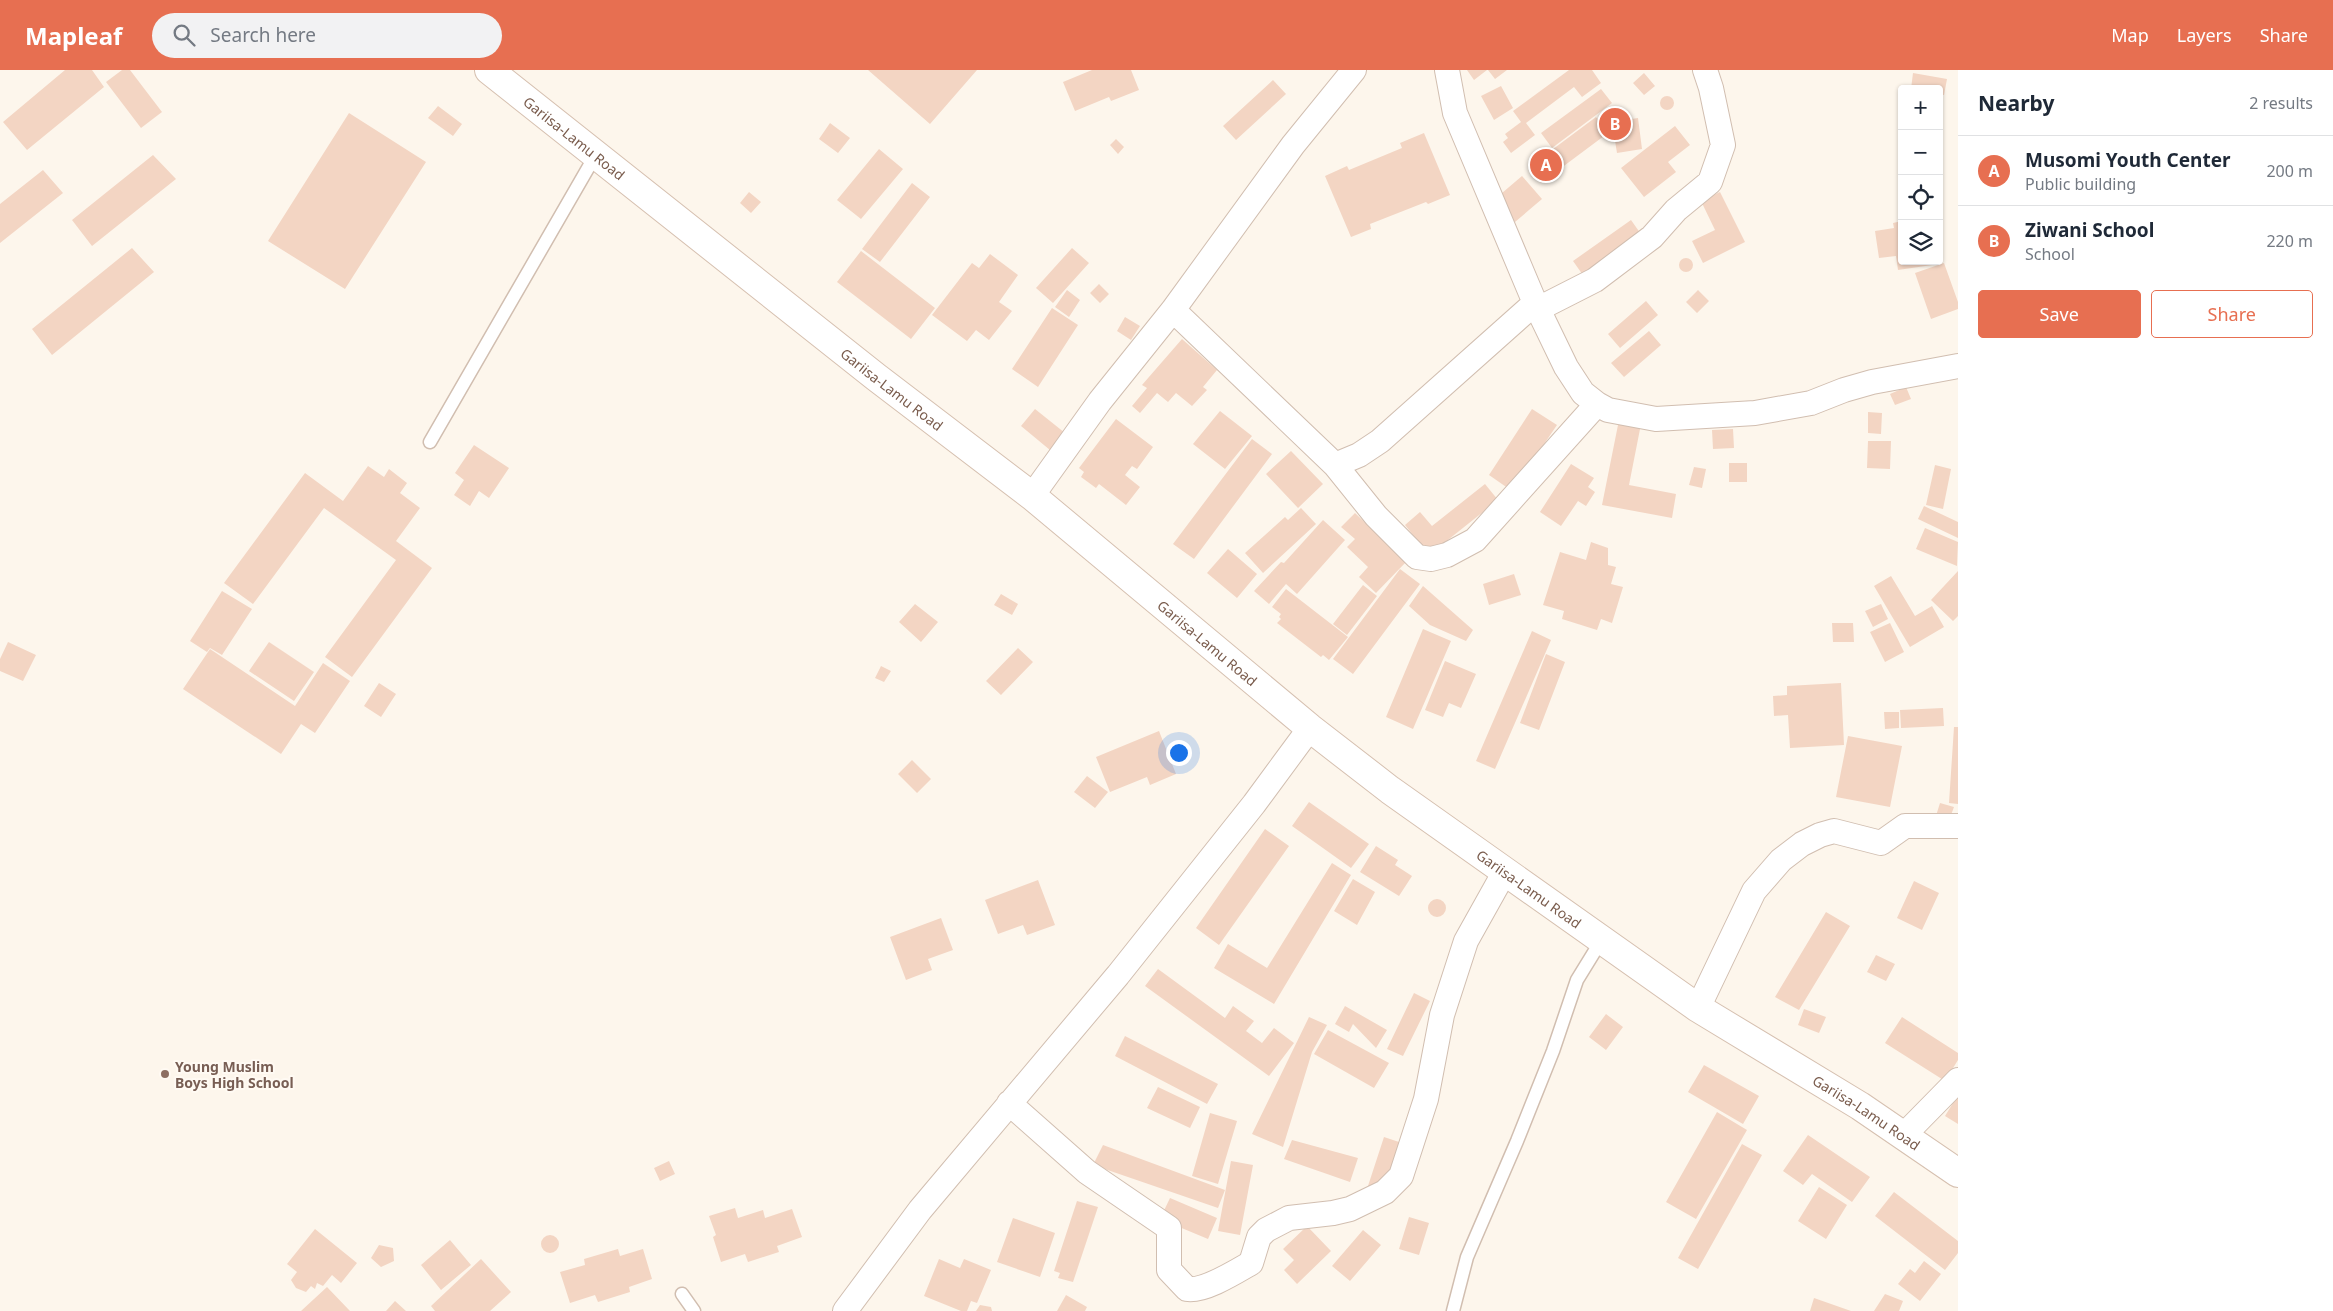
<!DOCTYPE html>
<meta charset="utf-8">
<style>
body{margin:0;font-family:"Noto Sans",sans-serif;background:#f2f2f3;color:#1f2937}
.controls{position:absolute;right:15px;top:15px;display:grid;overflow:hidden;border-radius:5px;box-shadow:0 1px 4px #0004}
.controls button{width:45px;height:45px;display:grid;place-items:center;padding:0;border:0;border-bottom:1px solid #e0e1e3;background:#fff;color:#1f2937;font:25px sans-serif}
.you{position:absolute;left:1178px;top:682px;width:18px;height:18px;margin:-12px;border:4px solid #fff;border-radius:50%;background:#1a73e8;box-shadow:0 0 0 8px #1a73e833}
.badge{display:grid;place-items:center;width:32px;height:32px;border-radius:50%;background:#e76f51;color:#fff;font-size:16px;font-weight:700}
.pin{position:absolute;translate:-50% -50%;border:2px solid #fff;box-shadow:0 1px 5px #0006}
.list{margin:0;padding:0;list-style:none}
h2{display:flex;justify-content:space-between;align-items:center;height:65px;margin:0;padding:0 20px;font-size:21px}
h2 small{font-size:16px;font-weight:400;color:#747a83}
.list li{display:grid;grid-template-columns:32px 1fr auto;gap:15px;align-items:center;box-sizing:border-box;height:70px;padding:0 20px;border-top:1px solid #e0e1e3}
.list b{display:block;font-size:19px;white-space:nowrap}
.list p{margin:0;font-size:16px;white-space:nowrap;color:#747a83}
.list em{font-size:16px;font-style:normal;color:#747a83}
.actions{display:flex;gap:10px;padding:15px 20px}
.actions a{flex:1;padding:11px 0;border:1px solid #e76f51;border-radius:5px;text-align:center;font-size:18px;color:#e76f51}
.actions .main{background:#e76f51;color:#fff}
.icon{flex:none;width:28px;height:28px;fill:none;stroke:currentColor;stroke-width:2;stroke-linecap:round;stroke-linejoin:round}
.map{position:relative;flex:none;width:1958px;height:1241px;overflow:hidden}
header{display:flex;align-items:center;gap:30px;box-sizing:border-box;height:70px;padding:0 25px;background:#e76f51;color:#fff}
header strong{font-size:24px}
nav{display:flex;gap:28px;margin-inline-start:auto;font-size:18px}
.search{width:350px;height:45px;background:#f2f2f3;display:flex;align-items:center;gap:12px;box-sizing:border-box;padding:0 18px;border-radius:28px;color:#747a83;font-size:19px}
main{display:flex}
aside{flex:1;background:#fff}
.map>svg:first-child{display:block}
.building{fill:#f3d5c3}
.lines{fill:none;stroke-linecap:round;stroke-linejoin:round}
.lane-casing{stroke:#d1beb0;stroke-width:15}
.street-casing{stroke:#d1beb0;stroke-width:26}
.secondary-casing{stroke:#d6c0b0;stroke-width:30}
.lane{stroke:#fff;stroke-width:12}
.street{stroke:#fff;stroke-width:24}
.secondary{stroke:#fff;stroke-width:28}
.education-dot{fill:#8d6e63;stroke:#fffaf3;stroke-width:2}
.labels{text-anchor:middle;dominant-baseline:central;stroke-width:4;stroke-linejoin:round;paint-order:stroke}
.street-label{font-size:14px;fill:#7a5c4d;stroke:#fffaf3}
.education-label{font-size:14px;font-weight:bold;fill:#785e54;stroke:#fffaf3;text-anchor:start}
</style>
<header>
<strong>Mapleaf</strong>
<div class="search"><svg class="icon" aria-label="search" viewBox="0 0 24 24"><circle cx="10" cy="10" r="6"/><path d="M15 15l6 6"/></svg>Search here</div>
<nav><a>Map</a><a>Layers</a><a>Share</a></nav>
</header>
<main>
<div class="map">
<svg width="1958" height="1241" viewBox="0 0 1958 1241">
<rect width="100%" height="100%" fill="#fdf6ec"/>
<path class="building" d="M65 0H92L104 17 27 80 3 52Z
M122 0H130L162 42 141 58 106 12Z
M868 0H977L930 54Z
M1092 0H1131L1139 20 1111 31 1109 27 1075 41 1063 12Z
M1467 0H1487L1474 10Z
M1488 0H1507L1495 9Z
M1569 0H1592L1601 13 1582 27 1574 17 1526 53 1535 65 1511 83 1503 72 1508 68 1505 64 1521 52 1513 41Z
M1644 3 1655 16 1644 25 1633 13Z
M1913 3 1947 9 1944 25 1939 24V19H1911Z
M1273 10 1286 24 1236 70 1223 56Z
M1501 16 1513 38 1494 50 1481 26Z
M1601 19 1612 33 1552 78 1541 63Z
M1660 33a7 7 0 1 1 14 0a7 7 0 1 1-14 0Z
M438 36 462 54 453 66 428 48Z
M349 43 426 92 345 219 268 171Z
M1596 47 1608 63 1541 113 1529 97Z
M1638 48 1642 79 1617 83 1612 52Z
M830 53 850 68 838 83 819 69Z
M1675 56 1690 75 1668 92 1676 102 1644 127 1621 98Z
M1424 63 1450 125 1428 134 1426 132 1370 154 1371 159 1351 167 1325 106 1347 96 1349 100 1402 78 1400 73Z
M1116 69 1124 77 1118 84 1110 75Z
M879 79 903 99 861 149 837 130Z
M153 85 176 109 92 176 72 150Z
M43 100 63 123 0 173V134Z
M1522 106 1542 129 1515 152 1495 129Z
M912 113 930 127 880 192 862 179Z
M749 122 761 132 751 143 740 133Z
M1720 122 1745 172 1703 193 1692 171 1715 160 1701 131Z
M1631 150 1643 167 1585 208 1573 191Z
M1902 151V191H1938L1939 194 1898 200 1896 186 1879 188 1875 161 1894 158 1893 153Z
M132 178 154 202 52 285 32 259Z
M1072 178 1089 193 1053 233 1036 218Z
M861 181 935 238 911 269 837 212Z
M990 184 1018 205 999 232 1012 241 989 270 976 260 967 271 932 245 972 193 979 198Z
M1679 195a7 7 0 1 1 14 0a7 7 0 1 1-14 0Z
M1944 193 1958 232V239L1931 249 1915 203Z
M1099 214 1109 224 1100 233 1090 223Z
M1067 220 1080 230 1069 247 1055 237Z
M1698 220 1709 231 1697 243 1686 232Z
M1646 231 1658 245 1620 278 1608 264Z
M1052 238 1078 255 1038 317 1012 299Z
M1125 247 1140 256 1131 270 1117 261Z
M1649 261 1661 275 1624 307 1611 293Z
M1182 269 1217 300 1203 317 1207 320 1192 336 1176 323 1168 332 1157 323 1140 343 1132 336 1147 318 1142 315Z
M1906 317 1911 329 1895 335 1890 324Z
M1035 339 1070 367 1056 385 1021 356Z
M1532 339 1557 355 1512 421 1489 405Z
M1220 341 1252 366 1225 399 1193 374Z
M1868 342 1882 343 1881 364 1868 363Z
M1116 349 1153 377 1137 399 1132 396 1125 405 1140 417 1126 435 1099 414 1096 418 1081 407 1084 402 1079 398Z
M1619 350 1641 354 1629 415 1676 424 1672 448 1602 435Z
M1733 359 1734 378 1713 379 1712 360Z
M1252 369 1272 384 1194 489 1173 474Z
M1868 371H1891L1890 399 1867 398Z
M474 375 509 398 489 428 479 421 470 436 454 425 464 410 455 403Z
M1291 381 1323 414 1298 438 1266 404Z
M1729 393H1747V412H1729Z
M1571 394 1594 408 1588 417 1595 422 1586 436 1578 431 1561 456 1540 442Z
M1935 395 1951 399 1943 439 1926 435Z
M368 396 384 407 389 399 407 413 400 423 420 438 396 471 432 498 352 607 325 587 396 490 324 438 253 534 224 513 305 403 343 431Z
M1694 397 1706 399 1702 418 1689 415Z
M1485 414 1498 430 1429 485 1405 455 1420 442 1432 456Z
M1924 436 1958 452V468L1918 449Z
M1301 438 1316 454 1263 503 1245 483 1285 447 1288 450Z
M1355 443 1406 492 1376 523 1359 507 1368 497 1347 477 1355 469 1341 457Z
M1323 450 1345 470 1297 524 1286 514 1269 534 1254 521 1281 492 1284 493Z
M1925 458 1958 472 1957 496 1916 479Z
M1591 472 1608 478V495L1616 497 1611 514 1623 517 1612 553 1601 549 1597 560 1562 549 1564 541 1543 535 1560 482 1586 490Z
M1228 479 1257 504 1237 528 1207 503Z
M1400 499 1420 514 1353 604 1333 589Z
M1958 501V546L1953 551 1931 530Z
M1514 504 1521 525 1489 535 1483 514Z
M1891 506 1915 546 1932 536 1944 557 1910 577 1874 516Z
M1363 515 1377 526 1347 565 1333 554Z
M1423 516 1473 560 1466 571 1430 555 1409 536Z
M1286 519 1348 567 1329 590 1323 585 1321 587 1277 553 1281 549 1279 547 1281 544 1272 537Z
M222 521 252 539 222 585 210 578 207 582 190 571Z
M1001 524 1018 534 1012 545 994 535Z
M915 534 938 552 921 572 899 552Z
M1881 534 1888 549 1873 557 1865 541Z
M1832 553H1853L1854 572H1833Z
M1890 553 1904 582 1885 592 1870 562Z
M1423 559 1451 571 1413 659 1386 647Z
M1532 561 1551 570 1495 699 1476 691Z
M8 572 36 585 23 611 0 601V589Z
M269 572 314 602 294 631 249 601Z
M1018 578 1033 592 1001 625 986 611Z
M210 579 295 636 323 593 350 611 315 663 301 654 281 684 183 619Z
M1546 584 1565 592 1539 660 1520 653Z
M1445 591 1476 604 1461 638 1449 633 1443 647 1425 640Z
M881 596 891 601 884 612 875 608Z
M379 613 396 624 381 647 364 636Z
M1841 613 1844 675 1790 678 1788 645 1774 646 1773 626 1787 625V616Z
M1943 638 1944 656 1901 658 1900 640Z
M1884 642H1899V658L1885 659Z
M1954 657H1958V734L1949 733Z
M1159 661 1176 704 1150 715 1147 707 1110 722 1096 687Z
M1848 666 1902 676 1890 737 1836 727Z
M912 690 931 709 917 723 898 704Z
M1087 706 1108 722 1095 738 1074 722Z
M1309 732 1369 774 1351 798 1292 756Z
M1940 733 1954 737 1948 753 1935 749Z
M1265 759 1289 776 1219 875 1196 858Z
M1376 776 1398 790 1395 795 1412 806 1399 826 1360 802Z
M1332 793 1351 805 1274 934 1214 898 1228 874 1267 898Z
M1353 809 1375 822 1357 855 1334 841Z
M1038 810 1055 855 1027 865 1023 855 998 864 985 830Z
M1914 811 1939 823 1922 860 1897 848Z
M1428 838a9 9 0 1 1 18 0a9 9 0 1 1-18 0Z
M1826 842 1850 856 1799 940 1775 927Z
M941 848 953 880 928 889 932 900 906 910 890 867Z
M1876 885 1895 894 1886 911 1867 902Z
M1158 899 1225 948 1233 936 1254 951 1246 961 1262 973 1274 958 1294 973 1269 1006 1145 916Z
M1414 923 1430 931 1403 986 1387 979Z
M1345 936 1387 960 1376 978 1353 954 1349 962 1335 954Z
M1804 939 1826 947 1819 963 1798 955Z
M1606 944 1623 957 1606 980 1589 967Z
M1309 947 1327 955 1312 982 1283 1077 1252 1064Z
M1902 947 1958 983V990L1945 1011 1885 973Z
M1328 960 1389 993 1374 1018 1314 984Z
M1125 966 1218 1014 1207 1034 1115 986Z
M1704 995 1759 1026 1743 1054 1688 1022Z
M1158 1017 1200 1037 1190 1058 1147 1038Z
M1958 1025V1054L1945 1046Z
M1717 1042 1747 1060 1696 1149 1666 1132Z
M1210 1043 1237 1051 1218 1114 1192 1106Z
M1808 1065 1870 1107 1852 1132 1812 1104 1803 1115 1783 1101Z
M1384 1067 1402 1073 1386 1125 1367 1119Z
M1292 1070 1358 1088 1350 1112 1284 1089Z
M1742 1074 1762 1085 1698 1199 1678 1188Z
M1103 1075 1225 1120 1218 1138 1093 1095Z
M669 1091 675 1104 660 1111 654 1098Z
M1231 1091 1253 1095 1240 1165 1218 1161Z
M1819 1117 1847 1135 1826 1169 1798 1151Z
M1894 1122 1958 1171V1183L1945 1200 1875 1146Z
M1170 1128 1217 1148 1208 1169 1160 1149Z
M1077 1131 1098 1137 1073 1212 1058 1208 1060 1203 1054 1201Z
M735 1138 738 1148 763 1140 765 1148 792 1139 802 1167 777 1176 779 1182 748 1192 745 1184 721 1192 713 1167 716 1165 709 1146Z
M1409 1147 1429 1153 1419 1185 1399 1179Z
M1013 1148 1055 1163 1040 1207 997 1192Z
M1307 1156 1331 1181 1297 1214 1284 1200 1294 1190 1283 1179Z
M315 1159 357 1193 341 1213 332 1205 323 1216 317 1213 315 1219 311 1216 306 1222 296 1218 291 1210 297 1202 287 1194Z
M1363 1160 1381 1175 1350 1211 1332 1196Z
M541 1174a9 9 0 1 1 18 0a9 9 0 1 1-18 0Z
M450 1170 471 1195 441 1220 421 1195Z
M379 1175 393 1178 394 1191 381 1197 371 1188Z
M618 1179 620 1186 643 1179 652 1209 629 1217 630 1222 598 1232 595 1225 570 1233 560 1202 585 1195 584 1189Z
M481 1189 511 1222 490 1241H435L431 1236Z
M939 1189 960 1198 964 1189 991 1200 977 1233 971 1231 967 1241H961L924 1226Z
M1924 1191 1941 1204 1920 1231 1898 1214 1910 1199 1915 1203Z
M327 1217 350 1241H301Z
M1885 1224 1903 1231 1899 1241H1874Z
M1066 1225 1087 1237 1085 1241H1057Z
M1814 1228 1851 1241H1810Z
M395 1231 406 1241H386Z
M980 1235 991 1237 992 1241H976Z"/>
<g class="lines">
<defs>
<path id="lane" d="M430 372 595 86
M682 1224 694 1241
M1453 1241 1467 1187 1517 1071 1553 981 1577 910 1601 871"/>
<path id="street" d="M1447 0 1455 43 1535 233 1566 297 1583 323 1597 334 1608 340 1656 349 1755 343 1811 333 1844 320 1872 312 1958 296
M1538 239 1595 210 1652 167 1676 140 1710 112 1723 75 1711 18 1705 0
M1173 240 1335 395 1359 385 1380 371 1535 233
M1335 395 1376 446 1417 487 1431 489 1447 485 1475 470 1597 334
M1032 426 1100 331 1173 240 1293 75 1354 0
M1698 938 1754 821 1781 790 1802 774 1820 765 1834 761 1881 773 1905 756H1958
M1009 1033 1087 1102 1169 1158V1200L1187 1219C1204 1222 1237 1201 1251 1193L1259 1167 1266 1160 1289 1148 1333 1143 1350 1139 1385 1122 1401 1106 1426 1029 1442 945 1466 871 1504 803
M1903 1066 1958 1010
M845 1241 920 1140 1118 905 1254 734 1310 658"/>
<g id="secondary">
<path id="s1" d="M489 0 876 307 1032 426 1310 658 1390 720 1698 938 1860 1036 1958 1103"/>
</g>
</defs>
<use href="#lane" class="lane-casing"/>
<use href="#street" class="street-casing"/>
<use href="#secondary" class="secondary-casing"/>
<use href="#lane" class="lane"/>
<use href="#street" class="street"/>
<use href="#secondary" class="secondary"/>
</g>
<circle class="education-dot" cx="165" cy="1004" r="5"/>
<g class="labels">
<g class="street-label">
<text stroke="none"><textPath href="#s1" startOffset="109">Gariisa-Lamu Road</textPath></text>
<text stroke="none"><textPath href="#s1" startOffset="514">Gariisa-Lamu Road</textPath></text>
<text stroke="none"><textPath href="#s1" startOffset="919">Gariisa-Lamu Road</textPath></text>
<text stroke="none"><textPath href="#s1" startOffset="1324">Gariisa-Lamu Road</textPath></text>
<text stroke="none"><textPath href="#s1" startOffset="1729">Gariisa-Lamu Road</textPath></text>
</g>
<g class="education-label">
<text x="175" y="996">Young Muslim<tspan x="175" dy="16">Boys High School</tspan></text>
</g>
</g>
</svg>
<div class="controls">
<button>+</button>
<button>−</button>
<button><svg class="icon" aria-label="locate" viewBox="0 0 24 24"><circle cx="12" cy="12" r="6"/><path d="M12 2v4M12 18v4M2 12h4M18 12h4"/></svg></button>
<button><svg class="icon" aria-label="layers" viewBox="0 0 24 24"><path d="M12 4l9 5-9 5-9-5zM3 14l9 5 9-5"/></svg></button>
</div>
<div class="you"></div>
<div class="pin badge" style="left:1546px;top:95px">A</div>
<div class="pin badge" style="left:1615px;top:54px">B</div>
</div>
<aside>
<h2>Nearby<small>2 results</small></h2>
<ul class="list">
<li><span class="badge">A</span><div><b>Musomi Youth Center</b><p>Public building</p></div><em>200 m</em></li>
<li><span class="badge">B</span><div><b>Ziwani School</b><p>School</p></div><em>220 m</em></li>
</ul>
<div class="actions"><a class="main">Save</a><a>Share</a></div>
</aside>
</main>
